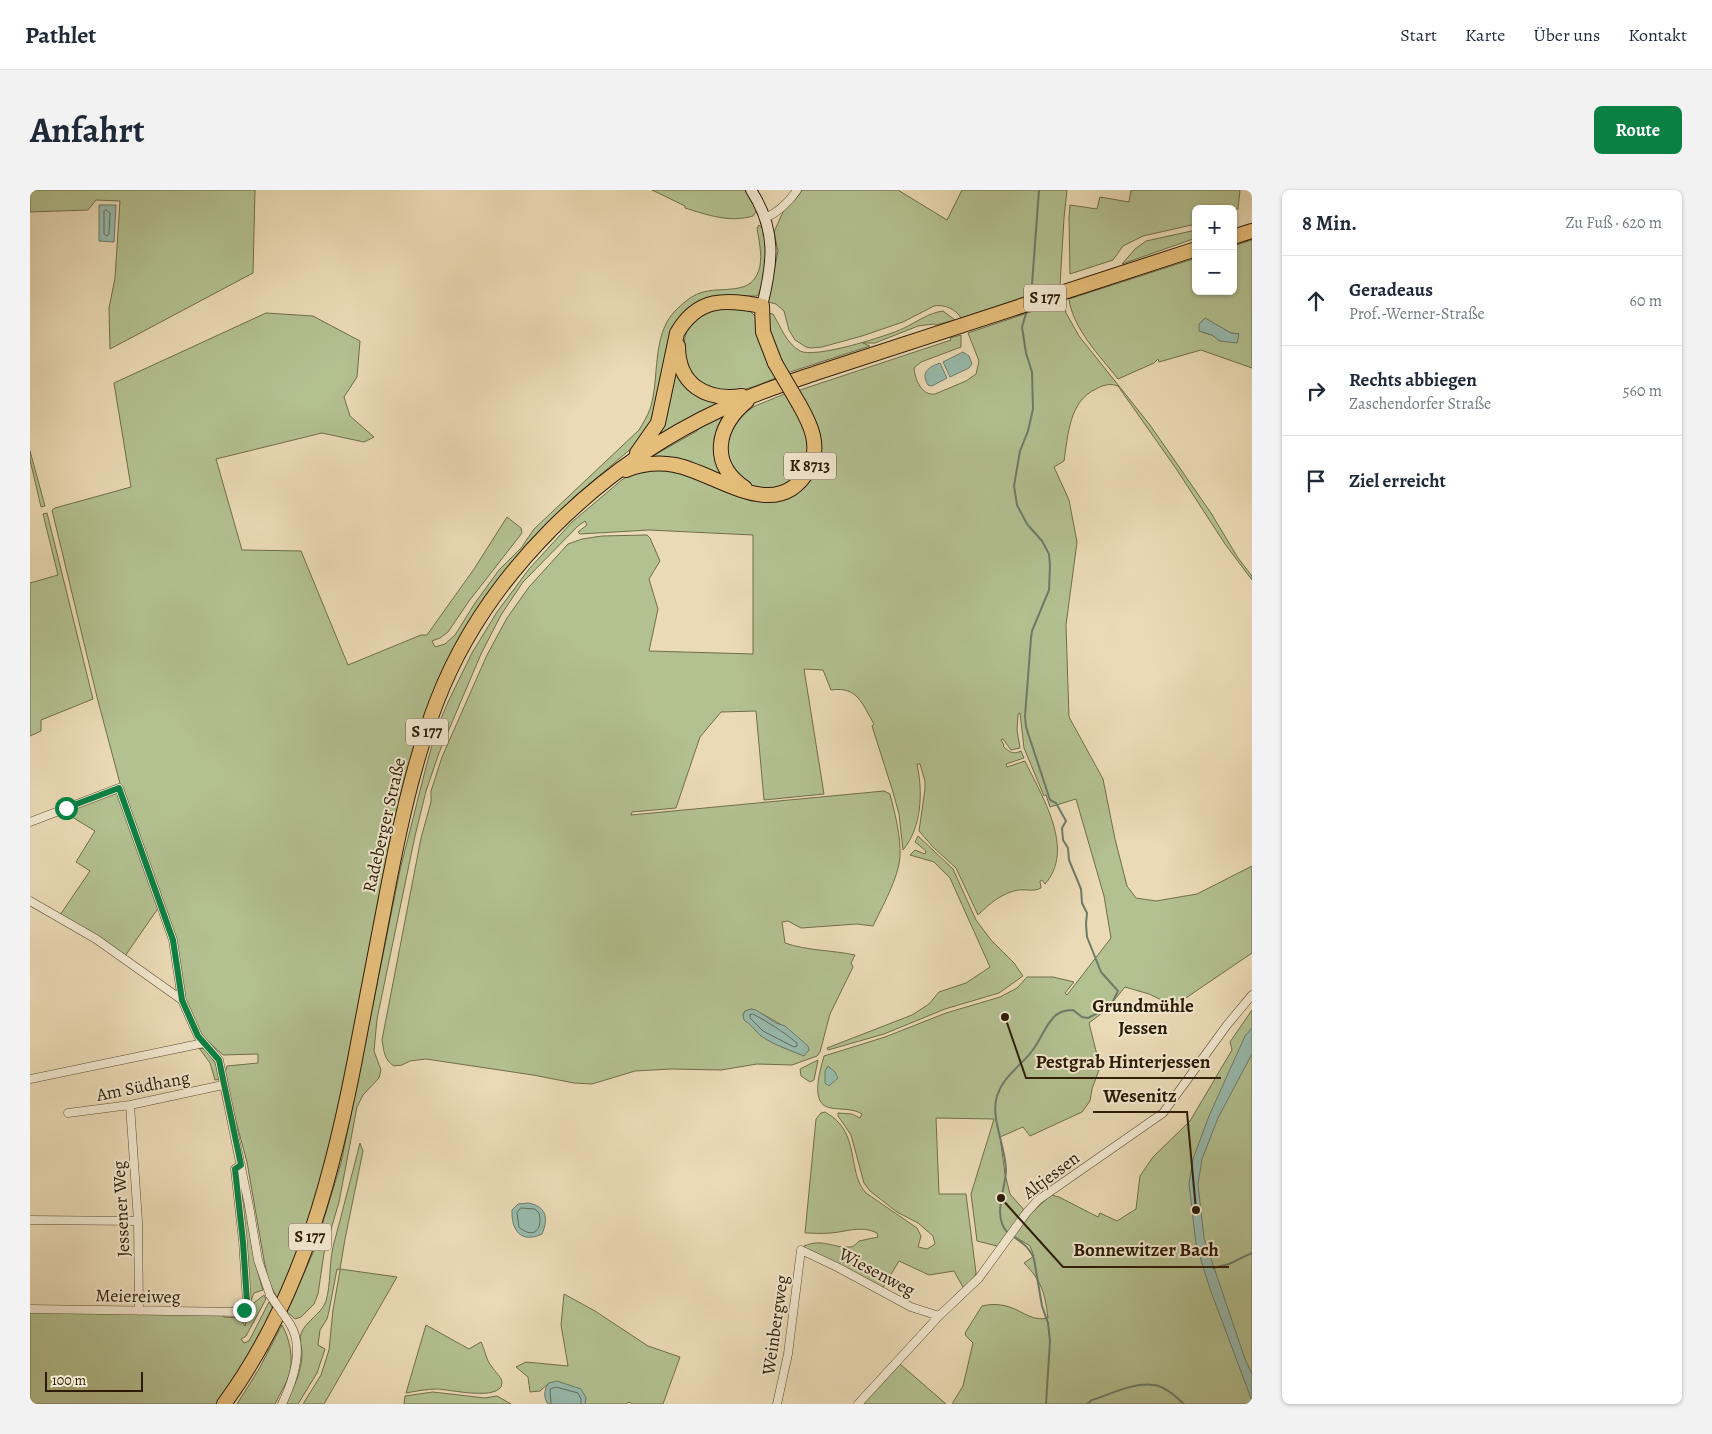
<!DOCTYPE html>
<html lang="de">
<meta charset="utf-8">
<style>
body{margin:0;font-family:Alegreya,serif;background:#f2f2f3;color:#1f2937}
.controls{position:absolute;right:15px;top:15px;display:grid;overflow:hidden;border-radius:8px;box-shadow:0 1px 4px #0004}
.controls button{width:45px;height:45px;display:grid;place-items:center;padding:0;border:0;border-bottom:1px solid #e0e1e3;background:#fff;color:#1f2937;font:25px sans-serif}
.scale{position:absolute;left:15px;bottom:12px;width:98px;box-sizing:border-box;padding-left:5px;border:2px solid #2d1c05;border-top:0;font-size:14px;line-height:18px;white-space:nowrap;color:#2d1c05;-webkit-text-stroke:4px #f1e7cf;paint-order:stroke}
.stop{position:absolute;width:15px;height:15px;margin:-11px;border:4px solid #0b8043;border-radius:50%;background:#fff}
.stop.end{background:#0b8043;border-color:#fff;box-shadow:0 1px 5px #0008}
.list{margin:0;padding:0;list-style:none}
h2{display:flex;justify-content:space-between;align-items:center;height:65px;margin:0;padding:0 20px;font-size:21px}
h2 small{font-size:16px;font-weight:400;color:#747a83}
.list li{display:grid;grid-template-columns:32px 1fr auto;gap:15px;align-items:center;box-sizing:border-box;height:90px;padding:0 20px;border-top:1px solid #e0e1e3}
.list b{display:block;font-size:19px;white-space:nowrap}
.list p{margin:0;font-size:16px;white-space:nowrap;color:#747a83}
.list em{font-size:16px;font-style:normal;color:#747a83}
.icon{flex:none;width:28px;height:28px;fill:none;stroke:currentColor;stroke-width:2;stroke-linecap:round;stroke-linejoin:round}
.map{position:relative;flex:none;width:1222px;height:1214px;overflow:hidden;border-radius:8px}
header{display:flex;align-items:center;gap:30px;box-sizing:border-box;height:70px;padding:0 25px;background:#fff;border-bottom:1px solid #e0e1e3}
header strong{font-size:24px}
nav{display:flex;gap:28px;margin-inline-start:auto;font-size:18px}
.intro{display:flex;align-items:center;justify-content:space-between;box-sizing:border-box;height:120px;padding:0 30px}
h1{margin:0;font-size:35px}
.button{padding:12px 22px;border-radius:8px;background:#0b8043;color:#fff;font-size:18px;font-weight:700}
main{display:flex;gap:30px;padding:0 30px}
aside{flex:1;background:#fff;border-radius:8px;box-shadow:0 1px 4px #0004}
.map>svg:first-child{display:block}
.green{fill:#b3c090;stroke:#706e4a;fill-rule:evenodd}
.water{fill:#98bbae;stroke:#6d7b6a}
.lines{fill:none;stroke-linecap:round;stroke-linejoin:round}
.shore{stroke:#626c5a;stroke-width:1}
.stream{stroke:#6d7b6a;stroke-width:2}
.street-casing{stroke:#5c4c31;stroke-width:9}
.secondary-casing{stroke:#2d1c05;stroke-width:12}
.highway-casing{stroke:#2d1c05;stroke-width:16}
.street{stroke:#f1e7cf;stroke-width:8}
.secondary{stroke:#f1e7cf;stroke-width:10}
.highway{stroke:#e5bd7a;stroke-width:14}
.street-bridge-casing{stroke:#5c4c31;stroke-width:9;stroke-linecap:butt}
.highway-bridge-casing{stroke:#2d1c05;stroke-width:16;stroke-linecap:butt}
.street-bridge{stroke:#f1e7cf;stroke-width:8}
.highway-bridge{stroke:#e5bd7a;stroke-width:14}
.route{stroke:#0b8043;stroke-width:6}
.labels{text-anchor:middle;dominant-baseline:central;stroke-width:4;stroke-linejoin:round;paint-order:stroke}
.shield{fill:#f1e7cf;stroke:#685942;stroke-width:1}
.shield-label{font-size:16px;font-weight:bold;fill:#2d1c05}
.street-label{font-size:18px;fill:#2d1c05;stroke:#f1e7cf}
.neighbourhood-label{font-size:19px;font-weight:bold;fill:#2d1c05;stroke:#f1e7cf}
.leader{fill:none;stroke:#2d1c05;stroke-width:2}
.callout-dot{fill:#2d1c05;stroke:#f1e7cf;stroke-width:2}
.callout-label{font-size:19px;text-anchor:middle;font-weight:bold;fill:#2d1c05;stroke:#f1e7cf;stroke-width:4;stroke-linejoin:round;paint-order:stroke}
</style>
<header>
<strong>Pathlet</strong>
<nav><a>Start</a><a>Karte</a><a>Über uns</a><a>Kontakt</a></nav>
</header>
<div class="intro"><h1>Anfahrt</h1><a class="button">Route</a></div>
<main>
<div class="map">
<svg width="1222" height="1214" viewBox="0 0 1222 1214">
<rect width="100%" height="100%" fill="#eadab5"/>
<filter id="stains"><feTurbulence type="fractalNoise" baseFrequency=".004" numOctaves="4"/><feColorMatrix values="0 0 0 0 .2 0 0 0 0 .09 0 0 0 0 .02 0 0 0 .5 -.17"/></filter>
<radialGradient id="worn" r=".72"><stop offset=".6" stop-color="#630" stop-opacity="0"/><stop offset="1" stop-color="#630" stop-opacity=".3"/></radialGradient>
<path class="green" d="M0 0H225L223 83 80 159 79 118 85 88 90 11 66 10 58 20 0 22Z
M622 0H715L724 12 727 20 723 26C699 33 678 25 655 18V16Z
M772 0H868L917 30 932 0H1037L1034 28 1030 95 931 128C926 119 914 114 904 116L873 132 832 146 792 157 781 158 776 157 765 150 759 140 754 121 746 114 738 112 748 61 744 42 753 22 769 5Z
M1101 0H1210L1208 19 1203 21V19H1166V34L1113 46 1093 56 1083 70 1040 84 1039 28 1040 15 1067 19 1070 7 1099 12Z
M729 35C731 38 734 39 735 42 741 55 735 95 727 106H709L656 121 630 211 616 246 543 308 519 332 472 384 451 414 414 479 322 851 296 975 270 1055 248 1109 239 1093 234 1070 217 972 194 887 197 876 228 873V864L193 865 172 846 165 834 155 811 145 749 92 601 67 507 22 320 25 318 101 297 84 193 236 123 283 126 330 151 327 187 314 207 320 226 344 247 334 252 292 243 186 269 212 360 271 361 318 475 391 445H397L444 379 477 327 491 338 492 343 439 411 418 442 410 448 402 451 405 457 415 454 425 445 445 413 469 380 491 358 504 339 609 240C613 233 617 227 620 219 630 189 621 146 645 121 652 114 661 106 670 103 693 95 723 108 730 76 732 64 729 50 727 38Z
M1166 40V48L1092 74 1105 59 1116 51Z
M1222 50V178L1171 160 1129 172 1128 169 1124 173 1088 189C1070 166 1043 139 1039 109L1166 68V101H1203V56ZM1189 137 1201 143 1209 144 1190 151 1182 145 1172 142Z
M1033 111 1036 123 1049 146 1120 235 1181 323 1208 368 1222 386V390L1195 354 1147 280 1088 196C1080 193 1073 195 1066 199 1039 211 1038 246 1034 271L1024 277 1039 310 1047 352 1036 435 1039 527 1073 589 1085 649 1097 696 1106 708 1126 711 1167 704 1222 676V763L1144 816 1119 804 1095 797 1076 820 1059 833 1070 877 1062 899 1060 911 1052 922 1000 946 993 937 970 947 975 984 980 1004 995 1021 971 1057 947 1051 941 1004 964 929 906 928 909 1004H936L946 1083 944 1089 934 1099 924 1081 899 1085 869 1071 852 1099 779 1061 774 1056C793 1048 802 1058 819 1057 824 1057 826 1054 829 1051L848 1047 847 1043C831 1035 816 1042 800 1043 792 1044 783 1043 775 1043L786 929 791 923 795 922C832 942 816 982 836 1003L887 1038 891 1046 888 1057 897 1059 905 1054 903 1046 888 1033 867 1022 840 1001 834 993 821 945 808 926V923L822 924 830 928 832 924C822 918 812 920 801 918 779 915 790 881 794 866L855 847 916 823 970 807 987 798 997 787H1023L1044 792 1035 803 1037 805 1081 748 1074 706 1046 609 1020 617 1016 605 1014 606 994 558 990 523 988 524 987 540 990 558 981 560 973 549 971 550 974 555 973 556C979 562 983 565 991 561L994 568 976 574 977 577 995 571C1011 605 1046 659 1015 694L1012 690 1010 691 1011 698C1004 702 996 699 988 700 972 703 959 714 948 725L926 678 903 657 889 641 895 599V591L890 574H887C893 602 892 637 873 660L869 624 863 602 842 536 844 534C832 514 828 496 801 500L793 480 774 479 794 604 734 610 726 521 691 522 670 547 646 618 602 622 601 625 854 601 860 604C865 624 871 646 870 666 869 687 852 717 843 736L827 734 771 738 758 731 752 732 755 753C778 761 802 760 825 765L821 773 823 777 800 824 790 862 787 866 762 875 727 874 691 880 641 879 605 881 562 894 544 893 503 885 396 869 380 871 372 875 364 876C354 870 354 861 352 850L391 648 401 612V601L412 567 457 465 477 428 499 397 538 354 552 349 572 346 617 345 620 348 630 371 619 389 628 419 619 461 723 464V345L619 340 550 344 548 342 557 335 555 331 548 336 493 392 471 425 451 464 409 563 396 601 385 646 347 829 344 861 351 880 349 888 333 905 327 917 309 1012 294 1063 288 1104 284 1114 271 1127 265 1129 257 1122 285 1058 311 973 370 680 396 577 406 541 418 512 442 463 467 422 499 379 542 332 593 289 609 280 631 278 740 309 784 277 767 201 921 150 920 148 931 145V157L891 172 884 178C885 190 892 206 905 204L936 191 946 184 949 171 938 143ZM721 819C725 819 754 836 756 838 763 847 768 857 774 866 745 854 732 851 713 825L715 821Z
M694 117 720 121 726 127 748 187C733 193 704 206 688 202 682 200 669 194 665 189 651 176 650 145 663 132 672 123 683 121 694 117Z
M913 121 925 130 906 135 904 134 888 136 845 153H833L840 156 757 183 737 142V123L743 124C751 137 756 153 770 161 784 169 858 146 874 138 887 132 898 123 913 121Z
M646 175 695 211 623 251Z
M757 203 772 229 779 253 776 272 762 292 748 299 720 297 704 284 695 258 704 230 725 216Z
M691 223 696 226V287L621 267 667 241 670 235Z
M0 261 15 316 11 317 0 270Z
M17 323 63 509 11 530V541L0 546V393L28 385 13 324Z
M88 602 129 717 95 766 30 725 60 681 46 672 65 641 34 622Z
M888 646 923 679 946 730 961 750 984 773 993 786 969 803 915 819 854 844 798 860 797 858 882 825 899 814 909 802 936 793 960 777 920 688 904 672 880 665 885 660 895 664 896 661 885 652Z
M1222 820V1214H922L933 1196 943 1153 936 1146 935 1143 952 1116C960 1114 968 1114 976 1116 992 1120 1002 1132 1018 1128 1015 1104 1012 1091 994 1073L1004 1066 1000 1056 984 1046 998 1026 1021 1005 1029 1007 1068 1027 1070 1023 1087 1031 1106 1019 1110 986 1123 967 1160 931 1202 860 1200 852Z
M169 858 175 859 186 874 189 889 185 890 180 873Z
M788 870 784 890 780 892 771 886 770 879Z
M330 953 333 961 315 1049 310 1079 367 1087 294 1214H273L291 1185 299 1160 303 1120 310 1080 307 1079 299 1121 297 1129 290 1140 288 1155 295 1159 287 1183 268 1214H256C263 1198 272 1182 272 1163 272 1157 269 1150 271 1144 275 1131 291 1125 296 1111 301 1093 299 1075 303 1057 312 1023 321 988 330 953Z
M210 980 224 1069 233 1100 224 1103 221 1110H219L208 981Z
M534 1104 565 1121 618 1156 650 1167 633 1214H602L599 1212 596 1214H555L556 1208 519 1193 510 1201 500 1202 498 1187 486 1177 496 1172 538 1176 531 1135Z
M234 1105 236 1109 216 1146 211 1149 214 1153 219 1151 239 1112 244 1121 198 1200 187 1214H0V1122L193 1125 194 1127 210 1128 215 1136 220 1116Z
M252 1135C260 1149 264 1170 259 1185 256 1195 249 1205 245 1214H207L229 1179Z
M396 1135 439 1159 451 1152C455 1160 456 1170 462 1177 465 1182 472 1187 472 1193 471 1212 418 1199 407 1199 397 1199 387 1201 376 1203Z
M870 1174 916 1214H832Z
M403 1202 455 1208 467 1206 481 1214H374L375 1206Z"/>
<path class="water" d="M69 15H86L84 52 69 51Z
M1175 128 1201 143 1209 144 1207 153 1190 151 1182 145 1169 141V134Z
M933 162 939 166 942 174 939 178 920 187 913 172Z
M910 173 917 188 902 196 898 195C890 182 899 177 910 173Z
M721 819 726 820 746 833 755 836 778 856 779 860 774 866C760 860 744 855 731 846 725 841 721 834 714 830L713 825 715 821Z
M1222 838V864L1188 928 1172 969 1168 994 1174 1048 1215 1169 1222 1184V1211L1180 1099 1166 1054 1159 994 1163 969 1179 926 1215 846Z
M798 876 805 882 808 888 799 896 795 893V881Z
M498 1013C516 1016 519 1028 512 1044 491 1054 481 1040 482 1020L488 1014Z
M527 1191 551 1199 556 1208 555 1214H518C513 1207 514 1199 519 1193Z"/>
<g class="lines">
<path class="shore" d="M76 20 80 23 79 44 77 46 74 44V22Z
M723 824C738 832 754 842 767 853V856L764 857 733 841 720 828V825Z
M491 1018 505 1019 509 1023C513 1039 504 1050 489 1037L487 1023Z
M521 1214 520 1199 526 1197 548 1203 551 1209V1214"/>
<path class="stream" d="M1001 108 1009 0
M978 1043C962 1027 975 1001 976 981 976 957 960 928 967 906 974 885 990 877 1002 861 1010 851 1014 838 1023 828 1028 822 1036 820 1043 820L1052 827 1058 828 1080 817 1088 801 1071 782 1057 747 1056 734 1057 723 1052 713 1051 699 1039 670 1038 658 1033 650 1032 638 1036 631 1026 613 1020 610 996 537 995 526 1001 448 1002 441 1019 400 1020 376 1019 364 1012 351 997 334 987 315 984 296 990 261 998 241 1003 219 1002 182 996 163 992 137 997 120
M982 1046C992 1052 1000 1058 1004 1069L1012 1116 1018 1133 1020 1151 1016 1214
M1183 1078 1199 1074 1222 1063
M1057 1214 1062 1210C1081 1204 1104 1192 1124 1195 1136 1197 1145 1206 1154 1214"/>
<defs>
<path id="street" d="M735 28C749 22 759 12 767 0
M0 632 89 598 143 750 152 810 168 846 189 870 219 1016 228 1070 240 1105
M0 711 66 749 152 810
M0 889 174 853
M100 915 108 1031 109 1121
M38 923 100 915 193 895
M0 1030 108 1031
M0 1119 211 1122 215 1118 217 1112 213 1051 205 979 211 975
M252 1214C263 1191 275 1158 260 1134
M747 1214 758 1164 771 1060 807 1077 881 1117 909 1126
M828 1214 909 1126 949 1088 997 1022 1008 1010 1133 923 1197 835 1222 805"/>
<path id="secondary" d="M721 0C747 40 743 72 732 116"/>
<path id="highway" d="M1203 47 1222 41
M648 156C648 195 676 211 712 206
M607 263 628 233 647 143C668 107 695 109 732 116L733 142 745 173
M596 280C611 274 628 272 645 275 687 283 747 336 779 279 791 256 781 235 769 214
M715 298C679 274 686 237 717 211
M194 1214C274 1105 306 974 330 843 338 800 347 756 355 713 368 645 382 576 407 511 456 384 569 276 692 219 722 204 754 194 786 183L1166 59"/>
</defs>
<use href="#street" class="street-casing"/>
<use href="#secondary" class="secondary-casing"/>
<use href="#highway" class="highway-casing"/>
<use href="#street" class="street"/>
<use href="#secondary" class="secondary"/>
<use href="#highway" class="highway"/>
<defs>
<path id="street-bridge" d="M240 1105 260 1134"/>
<path id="highway-bridge" d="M745 173 769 214"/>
</defs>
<use href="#street-bridge" class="street-bridge-casing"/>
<use href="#highway-bridge" class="highway-bridge-casing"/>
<use href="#street-bridge" class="street-bridge"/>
<use href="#highway-bridge" class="highway-bridge"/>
</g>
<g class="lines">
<path class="route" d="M36 618 89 598 143 750 152 810 168 846 189 870 211 975 205 979 213 1052 217 1112 214 1120"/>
</g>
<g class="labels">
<g class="shield">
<rect x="994" y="94.5" width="42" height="27" rx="4"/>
<rect x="754" y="262.5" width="52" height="27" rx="4"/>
<rect x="376" y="528.5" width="42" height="27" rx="4"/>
<rect x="259" y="1033.5" width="42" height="27" rx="4"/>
</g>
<g class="shield-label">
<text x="1015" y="108">S 177</text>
<text x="780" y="276">K 8713</text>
<text x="397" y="542">S 177</text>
<text x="280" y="1047">S 177</text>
</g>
<g class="street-label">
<text transform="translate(354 635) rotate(-77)">Radeberger Straße</text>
<text transform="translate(113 896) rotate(-11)">Am Südhang</text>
<text transform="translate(1021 985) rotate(-37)">Altjessen</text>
<text transform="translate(91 1019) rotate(-93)">Jessener Weg</text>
<text transform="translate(847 1082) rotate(28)">Wiesenweg</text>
<text transform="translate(108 1106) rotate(1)">Meiereiweg</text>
<text transform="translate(745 1135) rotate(-82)">Weinbergweg</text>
</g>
<g class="neighbourhood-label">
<text x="1113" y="816">Grundmühle<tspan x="1113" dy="22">Jessen</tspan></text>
</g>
</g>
<path class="leader" d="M975 827L996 888H1191M1166 1020L1157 922H1063M971 1008L1033 1077H1199"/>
<g class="callout-dot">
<circle cx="975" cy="827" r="5"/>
<circle cx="1166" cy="1020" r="5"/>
<circle cx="971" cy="1008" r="5"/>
</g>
<g class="callout-label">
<text x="1093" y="878">Pestgrab Hinterjessen</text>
<text x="1110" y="912">Wesenitz</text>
<text x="1116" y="1066">Bonnewitzer Bach</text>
</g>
<rect width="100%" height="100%" filter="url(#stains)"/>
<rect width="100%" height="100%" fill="url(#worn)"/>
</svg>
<div class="controls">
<button>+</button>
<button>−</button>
</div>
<div class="scale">100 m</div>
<div class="stop" style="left:36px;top:618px"></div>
<div class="stop end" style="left:214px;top:1120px"></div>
</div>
<aside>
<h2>8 Min.<small>Zu Fuß · 620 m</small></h2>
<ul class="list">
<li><svg class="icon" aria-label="ahead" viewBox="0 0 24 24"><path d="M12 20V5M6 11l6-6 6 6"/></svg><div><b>Geradeaus</b><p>Prof.-Werner-Straße</p></div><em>60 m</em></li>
<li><svg class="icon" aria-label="right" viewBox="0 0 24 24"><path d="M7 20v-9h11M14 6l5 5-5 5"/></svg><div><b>Rechts abbiegen</b><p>Zaschendorfer Straße</p></div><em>560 m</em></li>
<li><svg class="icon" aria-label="arrive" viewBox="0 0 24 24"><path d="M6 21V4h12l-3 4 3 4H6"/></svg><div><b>Ziel erreicht</b></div></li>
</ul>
</aside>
</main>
